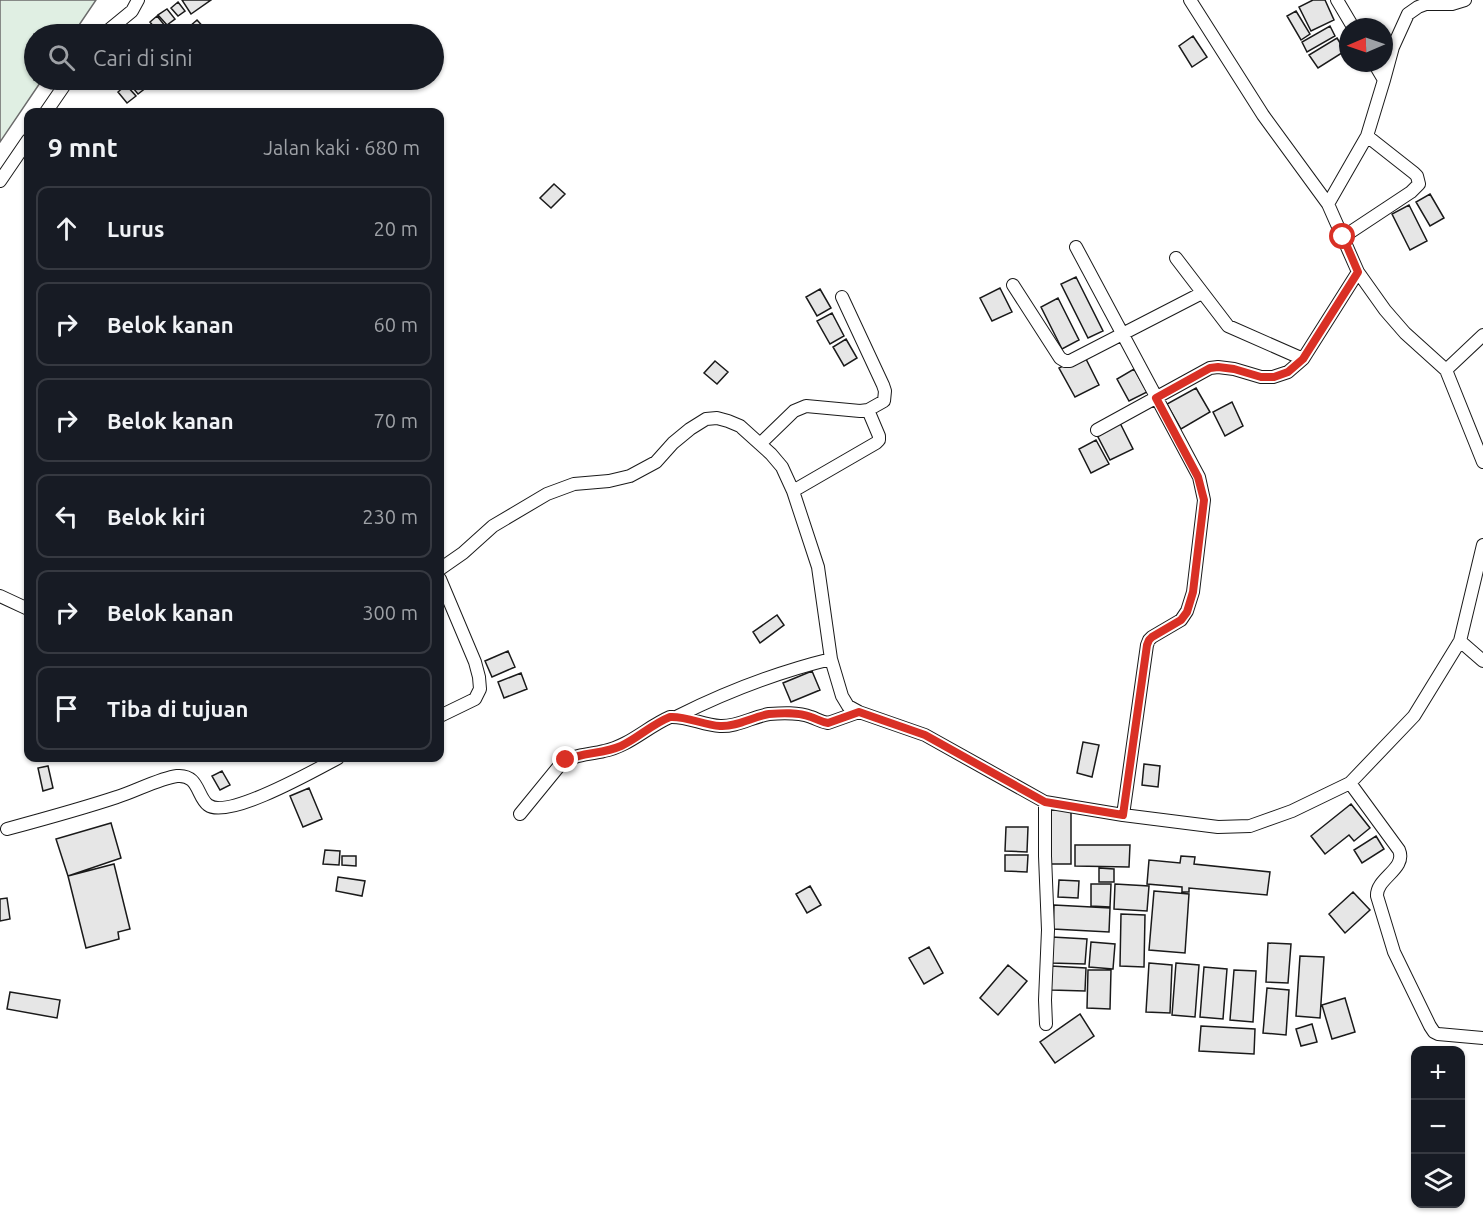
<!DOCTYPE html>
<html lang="id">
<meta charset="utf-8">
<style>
body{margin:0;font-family:Ubuntu,sans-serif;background:#242831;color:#f1f3f6}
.controls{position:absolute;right:18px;bottom:18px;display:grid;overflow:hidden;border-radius:12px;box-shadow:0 2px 4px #0004}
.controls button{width:54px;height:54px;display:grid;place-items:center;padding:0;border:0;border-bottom:2px solid #363941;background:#171b24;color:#f1f3f6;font:30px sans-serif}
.compass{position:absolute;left:1339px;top:18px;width:54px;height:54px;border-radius:50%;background:#171b24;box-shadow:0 2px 4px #0004;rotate:268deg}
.stop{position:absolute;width:18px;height:18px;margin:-14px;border:4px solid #d93025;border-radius:50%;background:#fff}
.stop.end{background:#d93025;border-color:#fff;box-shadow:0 2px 6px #0008}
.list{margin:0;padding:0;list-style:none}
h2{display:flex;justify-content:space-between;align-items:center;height:78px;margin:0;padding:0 24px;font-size:26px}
h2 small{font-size:20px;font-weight:400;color:#9ea1a6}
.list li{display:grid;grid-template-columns:39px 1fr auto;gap:18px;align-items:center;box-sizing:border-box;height:84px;margin:0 12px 12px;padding:0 12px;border:2px solid #363941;border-radius:12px}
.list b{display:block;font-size:22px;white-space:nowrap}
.list em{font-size:20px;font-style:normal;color:#9ea1a6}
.icon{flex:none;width:33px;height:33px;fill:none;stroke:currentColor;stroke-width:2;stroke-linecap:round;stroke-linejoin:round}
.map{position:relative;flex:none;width:1483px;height:1226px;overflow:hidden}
.search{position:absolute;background:#171b24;box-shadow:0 2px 4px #0004;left:24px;top:24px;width:420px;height:66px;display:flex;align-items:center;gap:15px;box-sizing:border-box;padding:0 21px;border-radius:33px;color:#9ea1a6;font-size:22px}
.panel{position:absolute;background:#171b24;box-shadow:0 2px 4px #0004;left:24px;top:108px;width:420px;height:654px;border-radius:12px}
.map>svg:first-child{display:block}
.green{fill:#e0efe3;stroke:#6a6a6a;stroke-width:1.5}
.building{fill:#e6e6e6;stroke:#1a1a1a;stroke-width:1.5}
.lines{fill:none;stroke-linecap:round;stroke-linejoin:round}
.street-casing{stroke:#1a1a1a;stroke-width:14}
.street{stroke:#fff;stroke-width:12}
.route{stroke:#d93025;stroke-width:8}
</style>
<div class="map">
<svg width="1483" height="1226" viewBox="0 0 1483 1226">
<rect width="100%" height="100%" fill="#fff"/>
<path class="green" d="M0 0H96L73 34H34V80H42L0 142Z"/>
<path class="building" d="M182 0H211L191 14Z
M1313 0H1325L1334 20 1311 31 1299 7Z
M178 2 185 11 178 16 171 8Z
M167 9 175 19 167 25 158 15Z
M1296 11 1310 34 1301 40 1287 16Z
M157 16 166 27 158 32 150 22Z
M197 20 207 31 203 34H196L189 27Z
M147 25 155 34H141L139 32Z
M1330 26 1335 36 1307 52 1302 42Z
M1193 36 1207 57 1192 67 1179 46Z
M1337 38 1345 51 1318 68 1309 55Z
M133 80H140L147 87 138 94 129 83Z
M126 85 136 96 127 103 118 92Z
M554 184 565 194 551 208 540 198Z
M1430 194 1444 218 1430 226 1416 202Z
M1409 205 1427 241 1410 250 1392 214Z
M1076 277 1103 331 1088 338 1061 284Z
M1000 288 1012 312 992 321 980 298Z
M820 289 831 308 817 316 806 297Z
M1058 298 1079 340 1062 349 1041 307Z
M832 313 844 336 830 344 817 321Z
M846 339 857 358 844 366 833 347Z
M1084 355 1099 385 1075 397 1059 368Z
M715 361 728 372 717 384 704 373Z
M1134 369 1147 392 1129 401 1117 379Z
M1196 388 1210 412 1181 429 1167 404Z
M1232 402 1243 426 1225 436 1213 412Z
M1120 423 1133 449 1110 460 1097 435Z
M1096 440 1109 464 1091 473 1079 449Z
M777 615 784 625 760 643 753 632Z
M508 651 515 667 492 677 485 661Z
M812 671 820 690 791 702 783 683Z
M521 673 527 689 504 698 498 682Z
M1083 742 1099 745 1092 777 1077 773Z
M1144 764 1160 766 1158 787 1142 785Z
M48 766 53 788 43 791 38 768Z
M222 771 230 785 220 790 212 776Z
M309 788 322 819 303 827 290 796Z
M1351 804 1370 828 1354 841 1349 835 1325 854 1311 836Z
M1050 810H1071V864H1050Z
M111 823 121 858 68 876 56 839Z
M1006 827H1028L1027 852 1005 851Z
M1376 836 1384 849 1362 863 1354 850Z
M1075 845H1130L1129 867 1075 866Z
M325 850 340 851 339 865 323 864Z
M1005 855H1028L1027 872 1005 871Z
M342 856H356V866L342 865Z
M1181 856 1195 857 1194 864 1270 872 1267 895 1189 888V892H1182V887L1147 884 1149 860 1180 863Z
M114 864 130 929 118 932 119 939 86 948 68 876Z
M1099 868 1114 869V882H1099Z
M338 877 365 881 362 896 336 891Z
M1059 880 1079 881 1078 898 1058 897Z
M1091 884H1111L1110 907 1091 906Z
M1115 884 1149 886 1147 911 1114 909Z
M810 886 821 905 807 913 796 894Z
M1154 891 1189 894 1185 953 1149 950Z
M1353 892 1370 910 1345 933 1329 914Z
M7 898 10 919 0 921V899Z
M1054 905 1110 908 1109 932 1053 929Z
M1121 914 1145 915 1144 967 1120 966Z
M1052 937 1087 939 1085 964 1051 963Z
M1091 942 1115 944 1113 969 1089 967Z
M1268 943 1291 944 1288 983 1266 982Z
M929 947 943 973 924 984 909 958Z
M1300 956 1324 957 1320 1018 1296 1016Z
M1149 963 1172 965 1170 1013 1146 1012Z
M1176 963 1199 965 1195 1017 1172 1015Z
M1008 965 1027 981 998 1015 980 998Z
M1051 966 1086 968 1085 991 1051 990Z
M1204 967 1227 969 1223 1019 1200 1017Z
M1088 970H1111L1110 1009 1087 1008Z
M1234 970 1256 971 1253 1022 1230 1020Z
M1267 988 1289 990 1286 1035 1263 1033Z
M10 992 60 1000 57 1018 7 1009Z
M1345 998 1355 1032 1332 1039 1322 1005Z
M1080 1014 1094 1036 1055 1063 1040 1042Z
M1312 1024 1317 1042 1301 1046 1296 1029Z
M1201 1026 1255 1029 1254 1054 1199 1051Z"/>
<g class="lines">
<defs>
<path id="street" d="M1190 0 1263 115 1328 204 1358 272 1385 310 1405 333 1446 370 1483 462
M1337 0 1353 27
M104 34 132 11 138 0
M1374 63 1384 80
M46 112 68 80
M0 181 28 140
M1328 204 1367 136 1384 80 1393 47 1408 14 1418 7 1426 4H1452L1465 0
M1343 237 1411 192 1419 184 1417 176 1414 173 1367 136
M1076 247 1199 477 1204 500 1193 592 1187 611 1181 620 1152 637 1149 640 1147 645 1123 815
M1176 258 1228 326 1303 359
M1013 285 1060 358 1065 361H1070L1202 293
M1446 370 1483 335
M1097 430 1210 368 1218 367 1234 369 1261 377H1273L1288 372 1303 359 1358 272
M760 444 794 411 806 406 860 411 868 410 884 401 885 391 883 385 842 297
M793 491 876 443 879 440V436L868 410
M440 569 463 553 493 526 547 494 574 484 609 481 630 476 656 462 673 443 690 429 706 419 717 418 728 421 740 426 771 454 782 467 793 491 818 567 831 659 842 696 848 706 859 712 925 735 1045 802 1123 815 1218 827 1250 826 1292 811 1350 783 1414 716 1460 641 1483 545
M440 579 475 662 479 677 480 689 475 699 440 716
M0 596 28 609
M1460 641 1483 661
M678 716C726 692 778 672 831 659
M1350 783 1399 850C1407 869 1376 878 1377 896L1394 952 1430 1026 1434 1032 1438 1034 1483 1038
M1045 802V856L1048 930 1045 1000 1046 1024
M520 814 560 765C572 754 589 755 604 751 629 746 647 727 670 717 687 716 703 725 720 726 737 727 752 717 769 714 782 713 798 712 811 717 817 719 821 722 828 723L859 712
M7 829C44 819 81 809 117 797 134 792 160 778 177 776 199 774 197 797 208 805 228 820 317 769 338 758"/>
</defs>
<use href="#street" class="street-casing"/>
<use href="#street" class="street"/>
</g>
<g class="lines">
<path class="route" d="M566 760C583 752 603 754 621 746 638 738 652 724 670 717 687 716 703 725 720 726 737 727 752 717 769 714 782 713 798 712 811 717 817 719 821 722 828 723L859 712 925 735 1045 802 1123 815 1147 645 1149 640 1152 637 1181 620 1187 612 1193 592 1204 500 1198 477 1156 398 1210 368 1218 367 1234 369 1261 377H1274L1288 372 1303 359 1358 272 1343 237"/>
</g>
</svg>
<div class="controls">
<button>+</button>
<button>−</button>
<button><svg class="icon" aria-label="layers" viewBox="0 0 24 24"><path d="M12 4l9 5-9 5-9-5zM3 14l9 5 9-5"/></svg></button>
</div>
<svg class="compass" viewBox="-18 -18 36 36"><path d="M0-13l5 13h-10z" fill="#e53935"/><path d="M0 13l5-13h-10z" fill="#9ea1a6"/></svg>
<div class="stop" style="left:1343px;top:237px"></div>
<div class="stop end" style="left:566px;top:760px"></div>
<div class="search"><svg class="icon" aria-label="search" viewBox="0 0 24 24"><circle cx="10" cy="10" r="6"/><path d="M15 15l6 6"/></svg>Cari di sini</div>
<section class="panel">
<h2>9 mnt<small>Jalan kaki · 680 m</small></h2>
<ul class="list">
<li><svg class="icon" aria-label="ahead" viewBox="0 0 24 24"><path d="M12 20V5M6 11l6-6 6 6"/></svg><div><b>Lurus</b></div><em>20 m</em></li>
<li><svg class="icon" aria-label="right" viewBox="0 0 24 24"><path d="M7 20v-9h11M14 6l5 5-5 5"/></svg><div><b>Belok kanan</b></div><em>60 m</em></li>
<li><svg class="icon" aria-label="right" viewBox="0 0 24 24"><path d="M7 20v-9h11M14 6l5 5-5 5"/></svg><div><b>Belok kanan</b></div><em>70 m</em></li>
<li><svg class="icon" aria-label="left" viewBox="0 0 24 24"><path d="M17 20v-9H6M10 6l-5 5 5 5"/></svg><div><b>Belok kiri</b></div><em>230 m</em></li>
<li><svg class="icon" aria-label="right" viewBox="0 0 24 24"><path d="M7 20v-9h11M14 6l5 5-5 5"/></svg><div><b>Belok kanan</b></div><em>300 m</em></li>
<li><svg class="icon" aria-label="arrive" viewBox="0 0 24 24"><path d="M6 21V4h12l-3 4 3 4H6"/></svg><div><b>Tiba di tujuan</b></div></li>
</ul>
</section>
</div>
